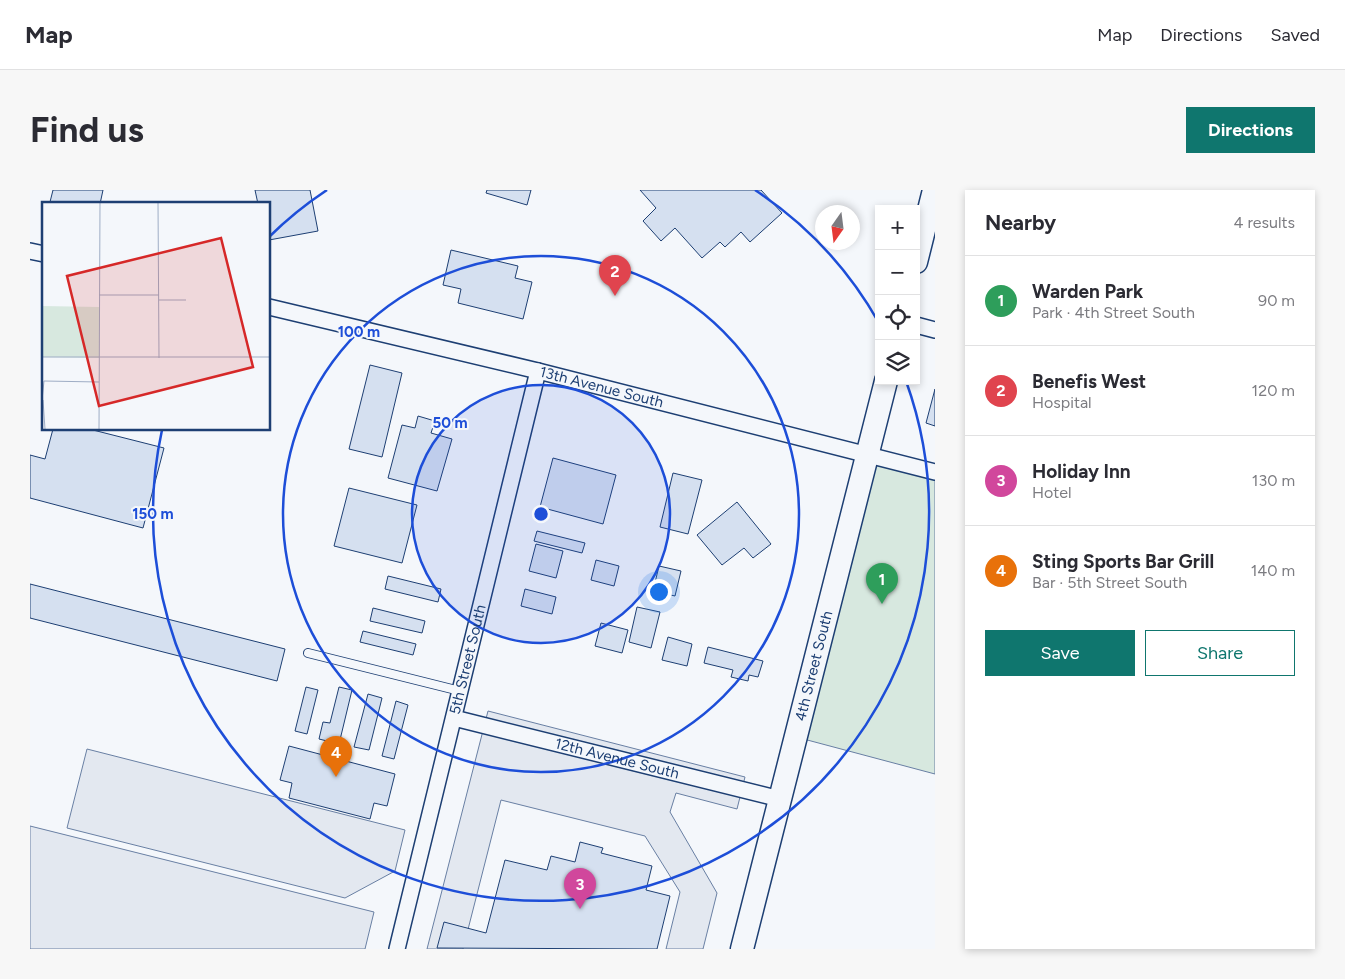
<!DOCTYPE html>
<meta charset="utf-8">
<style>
body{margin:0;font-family:Figtree,sans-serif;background:#f7f7f7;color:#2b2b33}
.controls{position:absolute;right:15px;top:15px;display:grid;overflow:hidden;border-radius:0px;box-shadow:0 2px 8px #0003}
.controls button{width:45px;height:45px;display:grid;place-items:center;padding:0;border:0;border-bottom:1px solid #e1e1e2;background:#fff;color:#2b2b33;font:25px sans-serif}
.compass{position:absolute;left:785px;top:15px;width:45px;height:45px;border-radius:50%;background:#fff;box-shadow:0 2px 8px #0003;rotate:194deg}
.you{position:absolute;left:628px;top:401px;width:18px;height:18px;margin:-12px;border:4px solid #fff;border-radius:50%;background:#1a73e8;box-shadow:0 0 0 8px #1a73e833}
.badge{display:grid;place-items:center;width:32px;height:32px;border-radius:50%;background:#0f766e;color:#fff;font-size:16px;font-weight:700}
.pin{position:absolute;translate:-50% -41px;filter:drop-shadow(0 1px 2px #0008)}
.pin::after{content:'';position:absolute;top:26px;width:18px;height:15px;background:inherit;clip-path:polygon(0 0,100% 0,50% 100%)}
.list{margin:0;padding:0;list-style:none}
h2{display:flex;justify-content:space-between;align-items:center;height:65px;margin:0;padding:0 20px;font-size:21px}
h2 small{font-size:16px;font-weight:400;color:#7c7c81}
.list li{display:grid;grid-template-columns:32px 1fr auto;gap:15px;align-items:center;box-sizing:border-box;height:90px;padding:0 20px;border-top:1px solid #e1e1e2}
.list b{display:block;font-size:19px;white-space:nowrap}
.list p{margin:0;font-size:16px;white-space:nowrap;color:#7c7c81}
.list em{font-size:16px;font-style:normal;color:#7c7c81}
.actions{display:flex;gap:10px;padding:15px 20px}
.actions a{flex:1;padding:11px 0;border:1px solid #0f766e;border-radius:0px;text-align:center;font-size:18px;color:#0f766e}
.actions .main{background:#0f766e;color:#fff}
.icon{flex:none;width:28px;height:28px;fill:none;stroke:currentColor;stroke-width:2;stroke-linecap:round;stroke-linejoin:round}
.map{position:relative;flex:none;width:905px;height:759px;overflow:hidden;border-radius:0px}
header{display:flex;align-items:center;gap:30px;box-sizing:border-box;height:70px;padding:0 25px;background:#fff;border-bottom:1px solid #e1e1e2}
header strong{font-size:24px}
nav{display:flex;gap:28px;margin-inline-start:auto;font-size:18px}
.intro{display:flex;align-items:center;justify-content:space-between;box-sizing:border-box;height:120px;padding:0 30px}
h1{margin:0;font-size:35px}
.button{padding:12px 22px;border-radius:0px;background:#0f766e;color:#fff;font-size:18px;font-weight:700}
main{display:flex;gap:30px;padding:0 30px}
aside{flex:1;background:#fff;border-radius:0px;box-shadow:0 2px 8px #0003}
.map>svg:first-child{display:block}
.green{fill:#d7e8df;stroke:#687fa3}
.parking{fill:#e3e8f0;stroke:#687fa3}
.building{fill:#d5e0f0;stroke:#1d3f73}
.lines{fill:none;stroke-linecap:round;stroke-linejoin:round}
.lane-casing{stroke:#1d3f73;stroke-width:10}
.street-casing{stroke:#1d3f73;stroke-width:18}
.secondary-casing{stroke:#1d3f73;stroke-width:25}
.lane{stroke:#f4f7fb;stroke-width:8}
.street{stroke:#f4f7fb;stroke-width:15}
.secondary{stroke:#f4f7fb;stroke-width:22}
.ring{fill:none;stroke:#1d4ed8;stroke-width:2.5}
.labels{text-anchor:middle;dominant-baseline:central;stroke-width:4;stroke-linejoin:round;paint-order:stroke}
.street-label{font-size:15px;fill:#1d3f73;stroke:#f4f7fb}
.inset-road{fill:none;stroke:#9eadc5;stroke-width:1}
.view{fill:#d62828;fill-opacity:0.15;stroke:#d62828;stroke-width:2.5}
.inset-edge{fill:none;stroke:#1d3f73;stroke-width:2.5}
.centre{fill:#1d4ed8;stroke:#f4f7fb;stroke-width:2.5}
.ring-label{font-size:15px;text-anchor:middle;font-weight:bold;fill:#1d4ed8;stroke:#f4f7fb;stroke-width:4;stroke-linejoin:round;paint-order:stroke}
</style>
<header>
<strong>Map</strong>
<nav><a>Map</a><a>Directions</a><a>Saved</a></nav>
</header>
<div class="intro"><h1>Find us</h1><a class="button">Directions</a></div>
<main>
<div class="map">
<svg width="905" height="759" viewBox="0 0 905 759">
<rect width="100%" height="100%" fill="#f4f7fb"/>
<path class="green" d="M838 264 905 282V584L766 547Z"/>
<path class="parking" d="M458 521 715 587 707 619 646 603 640 622 687 703 673 759H636L650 702 615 646 471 610 433 759H397Z
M57 559 375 640 365 681 315 708 37 638Z
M0 636 344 722 335 759H0Z"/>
<path class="building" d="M23 0H73L70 14H27L20 12Z
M225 0H280L288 41 239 50V14H228Z
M457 0H501L497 15 456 3Z
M610 0H731L752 23 720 52 711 42 695 57 690 52 672 68 645 38 631 51 613 31 626 18Z
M421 60 488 76 485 88 502 92 493 129 428 113 431 99 413 95Z
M340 175 372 183 352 267 319 259Z
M905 199V236L896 233Z
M388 226 405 231 401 243 422 249 407 301 358 288 372 235 385 238Z
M23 239H59L134 258 113 338 0 308V265L15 269Z
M523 268 586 285 573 334 510 317Z
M643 283 672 290 658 344 630 337Z
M319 298 387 315 372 373 304 356Z
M707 312 741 354 723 368 714 358 692 375 667 345Z
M507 341 555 353 552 363 504 351Z
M506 354 533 361 526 388 499 381Z
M566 370 589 376 584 396 561 390Z
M629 376 651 381 645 406 623 401Z
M358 386 411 399 408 412 355 399Z
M0 394 255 459 247 491 0 428Z
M495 399 526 407 522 424 491 416Z
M607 417 630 422 621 458 599 452Z
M343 418 395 431 392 443 340 431Z
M571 433 598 440 592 463 565 456Z
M333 441 386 454 383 465 330 452Z
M638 447 662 454 657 476 632 470Z
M678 457 733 471 728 487 719 485 718 491 701 487 703 480 674 473Z
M276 497 288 500 277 544 265 541Z
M309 497 322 500 309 554 289 549 293 532 300 533Z
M338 504 352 508 339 560 324 557Z
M366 511 378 515 364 569 352 566Z
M259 556 365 584 357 616 344 613 340 629 259 608 262 593 250 590Z
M550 652 573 658 571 663 622 676 616 700 640 706 627 759 407 758 414 732 456 743 475 670 517 680 521 666 545 672Z"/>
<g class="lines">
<defs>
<path id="lane" d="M278 463 430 501"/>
<g id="street">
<path d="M0 61 14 64"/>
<path id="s1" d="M239 117 508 181 905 282"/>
<path d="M886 135 905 140"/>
<path id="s2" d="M424 528 750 609"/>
<path id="s3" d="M367 759 508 181"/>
</g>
<g id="secondary">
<path d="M886 72 904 0"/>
<path id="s4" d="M712 759 856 191"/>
</g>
</defs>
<use href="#lane" class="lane-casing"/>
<use href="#street" class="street-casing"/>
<use href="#secondary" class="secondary-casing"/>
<use href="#lane" class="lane"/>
<use href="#street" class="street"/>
<use href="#secondary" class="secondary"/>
</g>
<circle cx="511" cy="324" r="129" fill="#1d4ed8" fill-opacity=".12"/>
<g class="ring">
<circle cx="511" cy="324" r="129"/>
<circle cx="511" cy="324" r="258"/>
<path d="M239 47A388 388 0 0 1 297 0M725 0A388 388 0 0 1 849 133M876 191A388 388 0 1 1 132 240"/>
</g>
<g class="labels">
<g class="street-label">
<text stroke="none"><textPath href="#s1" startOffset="342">13th Avenue South</textPath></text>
<text stroke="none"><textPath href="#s3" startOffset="298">5th Street South</textPath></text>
<text stroke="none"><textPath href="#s4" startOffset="292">4th Street South</textPath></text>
<text stroke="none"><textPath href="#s2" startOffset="168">12th Avenue South</textPath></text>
</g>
</g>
<g transform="translate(12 12)">
<rect width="228" height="228" fill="#f4f7fb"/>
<path d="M0 104 57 105V156L0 155Z" fill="#d7e8df"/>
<path class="inset-road" d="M116 0 117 156M57 93H117M117 98H144M0 155H228M0 198 2 179 57 180M1 198 3 227M57 227 58 0"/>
<path class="view" d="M179 36 211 165 57 204 25 74Z"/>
<rect width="228" height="228" class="inset-edge"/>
</g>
<circle cx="511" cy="324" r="8" class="centre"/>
<g class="ring-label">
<text x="329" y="147">100 m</text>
<text x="420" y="238">50 m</text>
<text x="123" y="329">150 m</text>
</g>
</svg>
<div class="controls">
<button>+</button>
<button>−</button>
<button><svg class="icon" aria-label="locate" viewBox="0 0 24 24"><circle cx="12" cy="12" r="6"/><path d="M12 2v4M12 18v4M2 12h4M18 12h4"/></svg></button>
<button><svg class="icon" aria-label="layers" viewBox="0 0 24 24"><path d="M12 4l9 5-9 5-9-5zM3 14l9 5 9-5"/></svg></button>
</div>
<svg class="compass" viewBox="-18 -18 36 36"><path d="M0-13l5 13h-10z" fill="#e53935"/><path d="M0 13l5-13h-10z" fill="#7c7c81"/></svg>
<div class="you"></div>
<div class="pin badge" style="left:852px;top:414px;background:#2e9e5b">1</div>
<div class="pin badge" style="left:585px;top:106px;background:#e0444e">2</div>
<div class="pin badge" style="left:550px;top:719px;background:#d1479c">3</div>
<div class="pin badge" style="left:306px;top:587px;background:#e8710a">4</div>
</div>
<aside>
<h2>Nearby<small>4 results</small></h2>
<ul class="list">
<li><span class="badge" style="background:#2e9e5b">1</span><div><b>Warden Park</b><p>Park · 4th Street South</p></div><em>90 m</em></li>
<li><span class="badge" style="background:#e0444e">2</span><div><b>Benefis West</b><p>Hospital</p></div><em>120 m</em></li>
<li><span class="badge" style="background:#d1479c">3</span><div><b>Holiday Inn</b><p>Hotel</p></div><em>130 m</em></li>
<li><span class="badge" style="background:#e8710a">4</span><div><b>Sting Sports Bar Grill</b><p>Bar · 5th Street South</p></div><em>140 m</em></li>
</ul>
<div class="actions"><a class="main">Save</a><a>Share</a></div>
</aside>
</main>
